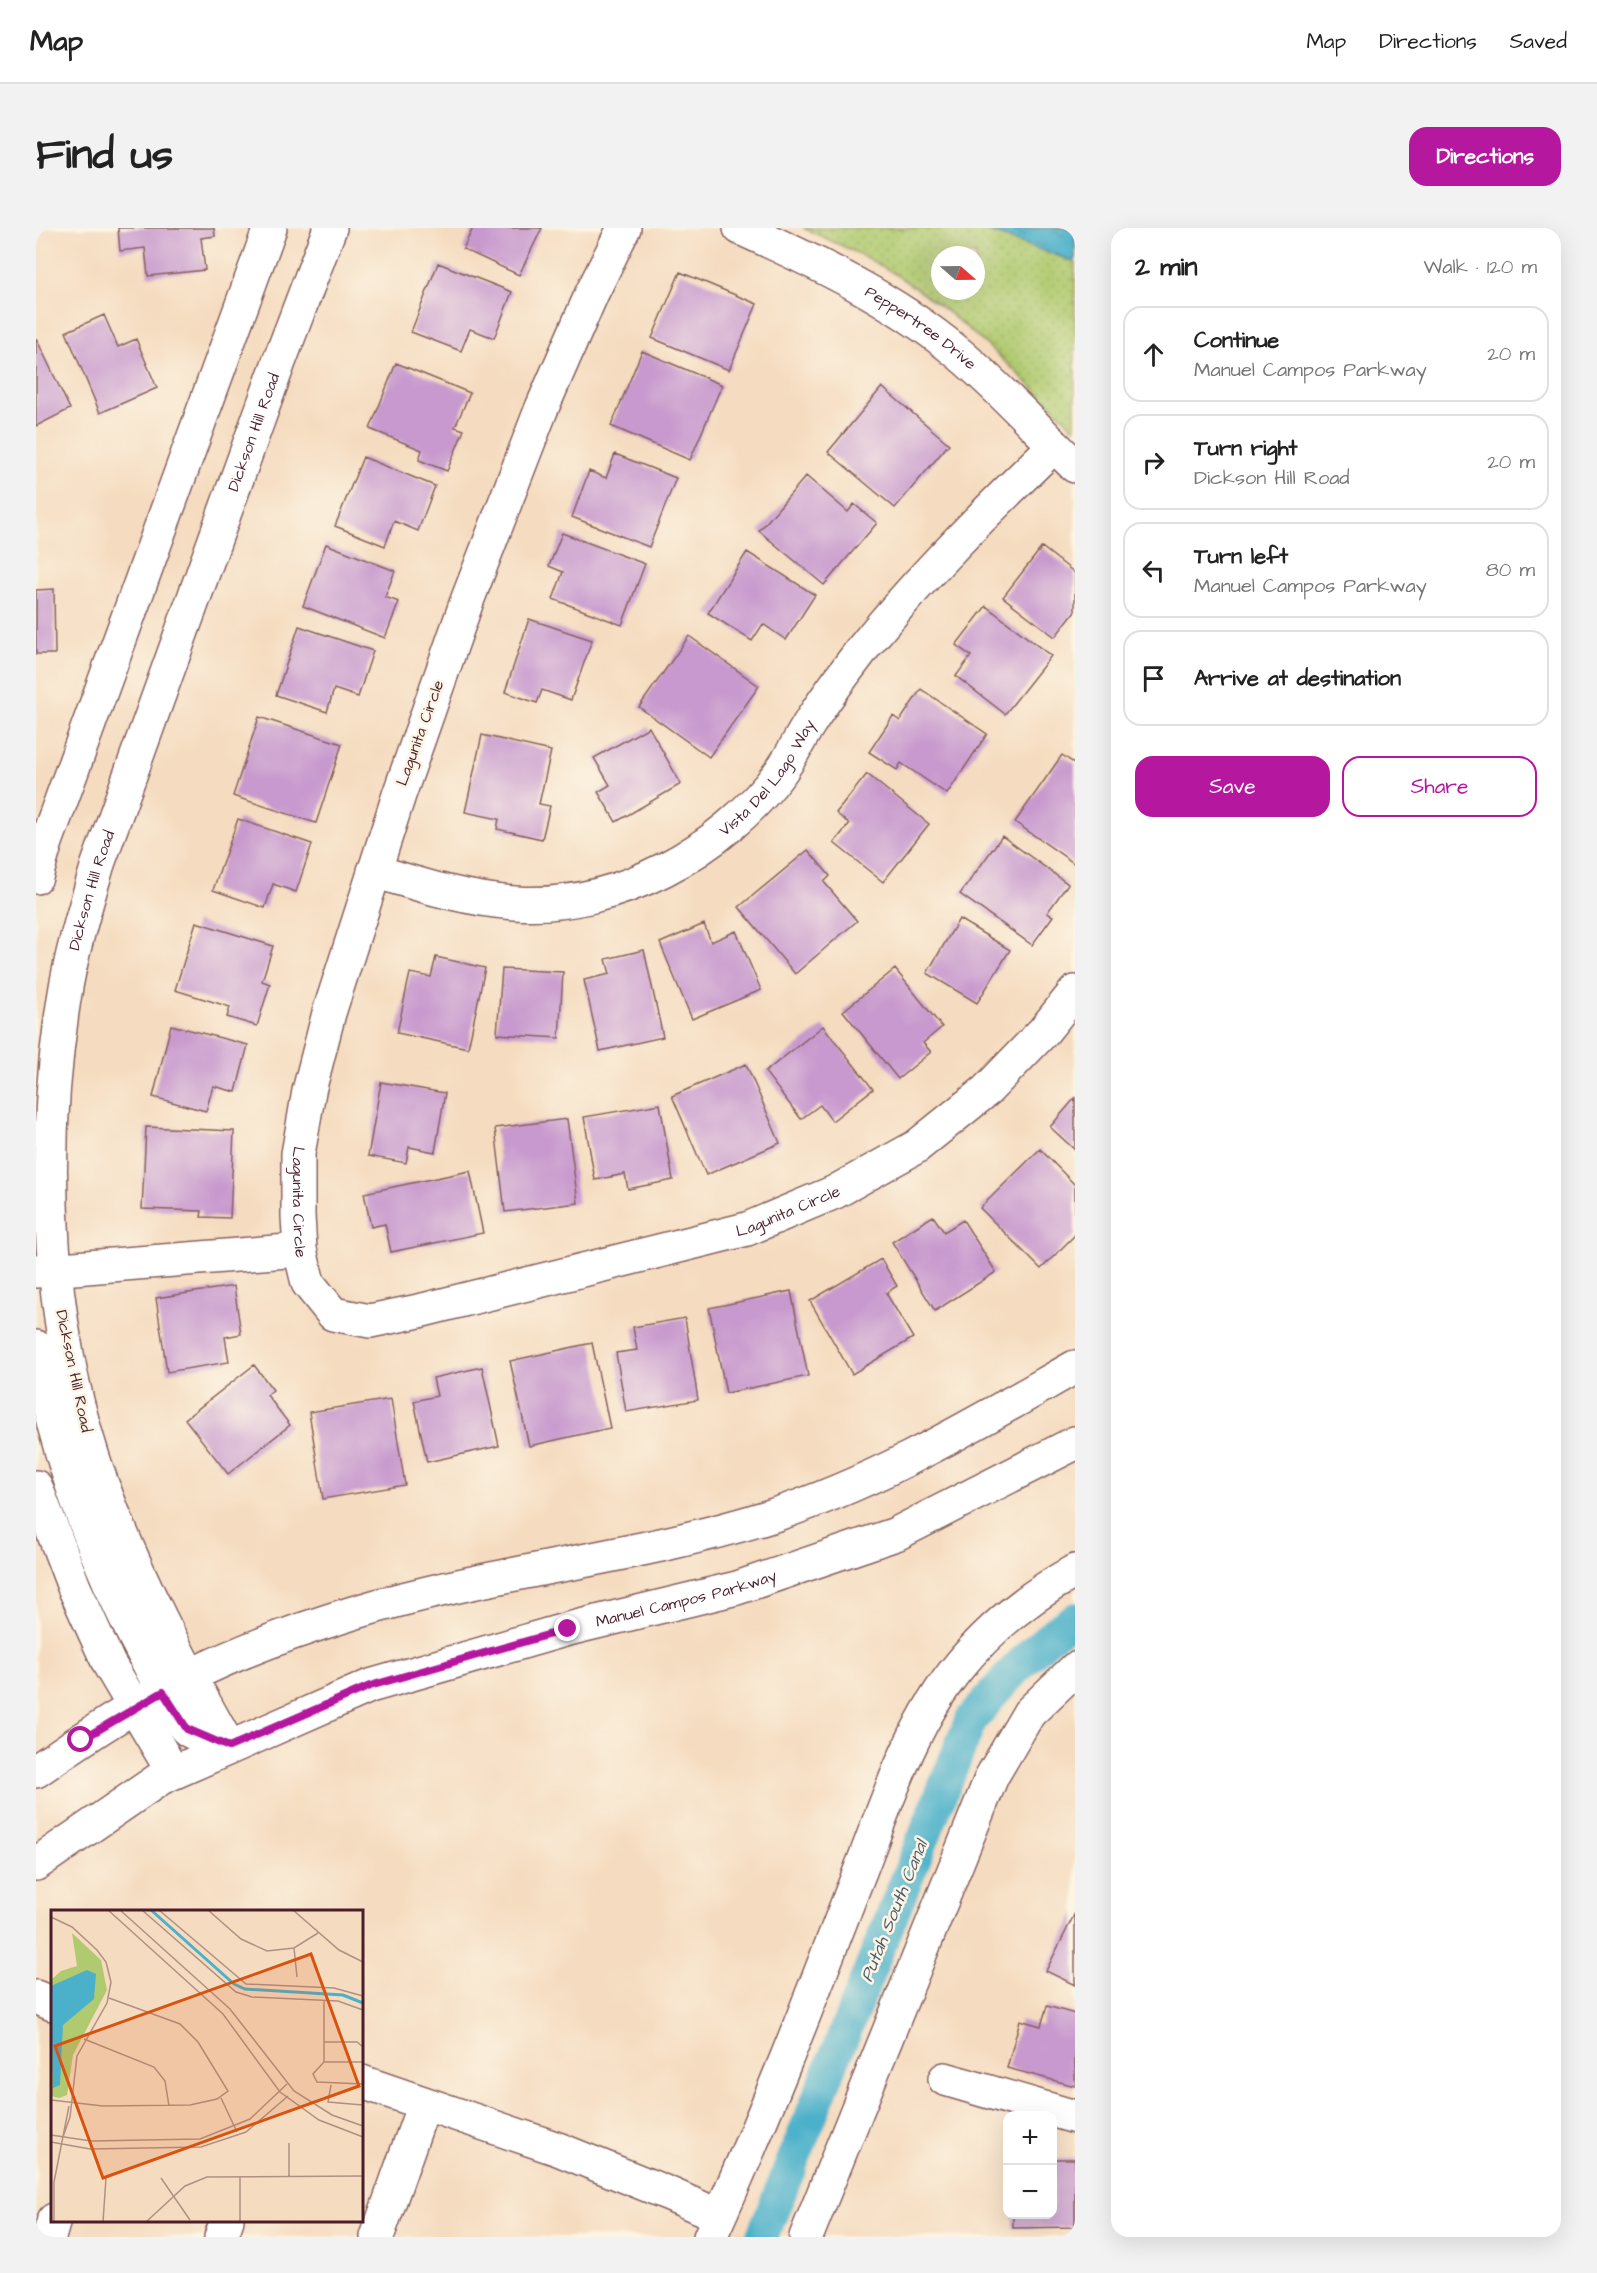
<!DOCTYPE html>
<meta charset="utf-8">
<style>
body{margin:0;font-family:"Architects Daughter",sans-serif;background:#f2f2f2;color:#222}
.controls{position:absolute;right:18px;bottom:18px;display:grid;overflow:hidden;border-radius:12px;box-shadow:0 6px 24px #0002}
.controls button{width:54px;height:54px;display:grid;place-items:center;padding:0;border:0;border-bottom:2px solid #e0e0e0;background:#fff;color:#222;font:30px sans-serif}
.compass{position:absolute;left:895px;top:18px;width:54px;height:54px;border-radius:50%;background:#fff;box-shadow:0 6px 24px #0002;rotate:110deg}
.stop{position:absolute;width:18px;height:18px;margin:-14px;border:4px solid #b5179e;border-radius:50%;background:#fff}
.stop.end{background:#b5179e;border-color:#fff;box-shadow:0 2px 6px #0008}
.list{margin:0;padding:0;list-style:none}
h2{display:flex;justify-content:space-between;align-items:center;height:78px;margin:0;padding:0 24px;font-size:26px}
h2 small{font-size:20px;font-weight:400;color:#767676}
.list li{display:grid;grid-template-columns:39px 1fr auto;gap:18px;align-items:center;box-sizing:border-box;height:96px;margin:0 12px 12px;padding:0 12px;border:2px solid #e0e0e0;border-radius:18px}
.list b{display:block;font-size:22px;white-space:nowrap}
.list p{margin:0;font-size:20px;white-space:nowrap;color:#767676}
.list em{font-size:20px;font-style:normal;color:#767676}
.actions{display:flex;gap:12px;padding:18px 24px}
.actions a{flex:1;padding:14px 0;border:2px solid #b5179e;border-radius:18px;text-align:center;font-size:21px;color:#b5179e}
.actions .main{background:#b5179e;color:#fff}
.icon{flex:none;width:33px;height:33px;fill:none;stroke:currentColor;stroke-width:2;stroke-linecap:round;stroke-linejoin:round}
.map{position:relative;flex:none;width:1039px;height:2009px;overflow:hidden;border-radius:18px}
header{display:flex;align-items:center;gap:36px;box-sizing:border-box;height:84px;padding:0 30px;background:#fff;border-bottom:2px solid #e0e0e0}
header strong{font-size:28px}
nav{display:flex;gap:33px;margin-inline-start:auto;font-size:21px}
.intro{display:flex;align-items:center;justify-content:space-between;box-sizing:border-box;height:144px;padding:0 36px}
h1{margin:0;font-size:42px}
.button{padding:15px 27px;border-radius:18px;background:#b5179e;color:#fff;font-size:21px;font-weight:700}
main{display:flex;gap:36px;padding:0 36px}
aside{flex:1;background:#fff;border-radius:18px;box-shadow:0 6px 24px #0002}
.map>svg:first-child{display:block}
.park{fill:url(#park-dots);stroke:#7d744d;stroke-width:1.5;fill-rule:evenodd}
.water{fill:url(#water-ripples);stroke:#4a687a;stroke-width:1.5}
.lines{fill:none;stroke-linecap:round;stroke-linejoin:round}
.canal{stroke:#4bb1ca;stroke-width:33}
.building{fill:#c799ce}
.minor-casing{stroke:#86615f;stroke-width:36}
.major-casing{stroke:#86615f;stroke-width:36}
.minor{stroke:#fff;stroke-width:33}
.major{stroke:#fff;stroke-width:33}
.route{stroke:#b5179e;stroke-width:8}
.labels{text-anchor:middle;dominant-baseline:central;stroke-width:5;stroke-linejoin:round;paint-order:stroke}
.street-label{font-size:16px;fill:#4a1f2b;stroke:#fcf5e5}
.water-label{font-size:18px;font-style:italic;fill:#4a596b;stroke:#fcf5e5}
.inset-river{fill:none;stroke:#4bb1ca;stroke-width:3}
.inset-road{fill:none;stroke:#b19084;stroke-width:1.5}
.view{fill:#d8530f;fill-opacity:0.15;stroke:#d8530f;stroke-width:3}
.inset-edge{fill:none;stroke:#4a1f2b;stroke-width:3}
</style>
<header>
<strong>Map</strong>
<nav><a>Map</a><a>Directions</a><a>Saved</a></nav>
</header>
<div class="intro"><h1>Find us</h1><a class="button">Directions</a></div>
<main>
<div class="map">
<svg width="1039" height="2009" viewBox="0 0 1039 2009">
<defs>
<pattern id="park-dots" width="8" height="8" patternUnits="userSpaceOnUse" patternTransform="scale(1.5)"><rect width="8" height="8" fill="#b0ca6f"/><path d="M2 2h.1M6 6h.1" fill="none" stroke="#99ad60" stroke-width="1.8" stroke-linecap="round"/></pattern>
<pattern id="water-ripples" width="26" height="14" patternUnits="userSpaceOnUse" patternTransform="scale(1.5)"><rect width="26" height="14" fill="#4bb1ca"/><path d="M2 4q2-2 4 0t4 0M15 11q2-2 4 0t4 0" fill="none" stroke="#408fa4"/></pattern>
</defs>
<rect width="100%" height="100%" fill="#fcf5e5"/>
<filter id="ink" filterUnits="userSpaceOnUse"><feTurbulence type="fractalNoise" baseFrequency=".0167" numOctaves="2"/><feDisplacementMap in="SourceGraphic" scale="12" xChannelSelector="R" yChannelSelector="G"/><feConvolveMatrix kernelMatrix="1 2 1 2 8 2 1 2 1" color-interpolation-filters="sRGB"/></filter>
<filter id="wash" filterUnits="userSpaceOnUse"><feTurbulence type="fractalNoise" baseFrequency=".008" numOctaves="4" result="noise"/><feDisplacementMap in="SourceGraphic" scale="24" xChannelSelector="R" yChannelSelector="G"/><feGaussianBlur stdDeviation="1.35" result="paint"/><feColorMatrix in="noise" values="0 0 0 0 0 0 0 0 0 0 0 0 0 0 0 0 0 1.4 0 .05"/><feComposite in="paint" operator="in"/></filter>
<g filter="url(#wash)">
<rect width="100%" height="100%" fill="#f5dbbf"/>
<path class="park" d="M767 0H1039V201C984 147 930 93 865 50 835 30 800 15 767 0ZM904 27H940V63H904Z"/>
<path class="water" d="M943 0H1039V34Z"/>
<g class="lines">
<path class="canal" d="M726 2009 935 1492C961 1461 1004 1410 1039 1391"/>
</g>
<g id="blocks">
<path class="building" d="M82 0H178L179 8 165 10 169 42 112 48 109 20 84 23Z
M437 0H506L483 47 427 21Z
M402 35 476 64 458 110 434 101 425 123 375 104Z
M644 44 721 76 693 142 616 110Z
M68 87 82 119 100 111 121 160 64 185 30 104Z
M0 110 34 181 0 198Z
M606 123 686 157 654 232 575 198Z
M360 135 434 165 419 199 428 202 411 243 383 232 386 222 334 201Z
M846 159 913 216 859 280 792 224Z
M579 226 640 250 613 319 536 289 553 243 570 250Z
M327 229 399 258 382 303 358 293 349 318 299 298Z
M770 248 812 284 818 276 841 295 788 357 723 303Z
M526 305 609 336 586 397 517 371 527 344 513 338Z
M290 316 359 343 349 369 363 374 349 410 267 378Z
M1006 319 1039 345V383L1019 409 967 369Z
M711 324 779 367 750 412 727 396 716 413 672 385Z
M18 361 19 426H0V362Z
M950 378 1015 428 969 486 920 448 935 428 920 417Z
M493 391 556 412 535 472 506 462 501 475 469 464Z
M263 398 337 423 322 469 298 461 291 484 240 467Z
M653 408 723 458 673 529 603 479Z
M885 461 951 506 911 566 865 535 861 542 833 524 857 488 864 493Z
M223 489 306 516 280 595 197 568Z
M613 499 645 556 580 594 562 564 574 557 558 530Z
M446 507 515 523 503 576 514 578 506 611 461 601 463 591 429 584Z
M1026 527 1039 536V636L979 594Z
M831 546 893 596 847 654 798 615 813 596 800 585Z
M202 591 276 616 260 664 237 656 229 680 177 662Z
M966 608 1032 656 1011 685 1017 688 996 717 924 666Z
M772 622 794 648 788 654 821 693 759 746 703 679Z
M923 691 974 722 941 775 891 745Z
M160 694 237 718 226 753 234 756 221 798 191 789 194 779 139 762Z
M668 696 675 714 700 703 725 762 656 791 624 715Z
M608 722 627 809 564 823 548 752 574 746 570 731Z
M400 729 449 740 432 820 361 805 374 745 395 749Z
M466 741 527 744 523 810 461 806Z
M859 741 906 799 887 815 895 824 862 851 807 783Z
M135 797 212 817 200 864 177 858 170 883 117 869Z
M787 798 837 861 796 893 784 877 765 891 729 844Z
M710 836 744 915 670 947 636 868Z
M345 854 409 865 399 924 373 919 370 935 332 928Z
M1039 870V922L1014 899Z
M624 876 637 952 592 961 589 946 559 952 548 889Z
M531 891 542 975 469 984 459 900Z
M110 899 198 903 194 990 165 989 166 983 106 981Z
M1004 921 1039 957V1007L1005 1041 944 980Z
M434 943 447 1005 355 1024 349 996 335 999 328 965Z
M897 988 908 1004 927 992 960 1044 899 1083 856 1014Z
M845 1031 861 1058 850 1065 877 1110 816 1146 774 1073Z
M198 1058 205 1106 189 1109 193 1134 131 1144 120 1070Z
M755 1063 772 1148 690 1165 673 1080Z
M649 1090 662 1172 590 1184 580 1125 601 1122 597 1099Z
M556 1115 574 1200 493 1218 474 1133Z
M218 1137 237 1162 231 1167 254 1197 192 1246 149 1191Z
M446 1139 463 1218 391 1234 378 1173 401 1168 397 1150Z
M355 1171 369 1257 287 1271 273 1184Z
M1039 1685V1757L1010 1743Z
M1011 1778 1039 1786V1858L971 1840 984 1792 1005 1798Z
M1017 1931H1039V1999L977 2000V1986H1017Z"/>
</g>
</g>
<g filter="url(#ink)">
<use href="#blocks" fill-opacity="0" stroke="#86615f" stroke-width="1.5"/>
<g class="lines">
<defs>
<g id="minor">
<path id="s1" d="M588 0 556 65 505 182 431 373 363 567 293 785 273 863 262 926V988L264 1022 272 1055 297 1086 334 1093 383 1083 711 1001 799 964 880 919 951 862 1007 804 1039 764"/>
<path id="s2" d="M704 0C780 34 856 70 921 124 963 159 1000 200 1039 238"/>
<path id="s3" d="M338 643C384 657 431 672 479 675 579 682 687 623 745 543 755 529 763 512 773 496 789 470 809 444 828 419 886 347 952 282 1018 218"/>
<path d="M0 649 10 614 234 0"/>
<path d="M0 1043 264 1022"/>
<path d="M0 1119C22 1233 61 1340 116 1442 122 1454 141 1493 151 1501 159 1508 182 1514 193 1519"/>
<path d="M0 1259 38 1359 73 1436 137 1544"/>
<path id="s4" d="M193 1519C145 1434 100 1348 66 1256 11 1103 3 930 28 771 35 725 49 680 62 636L243 134 294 0"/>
<path d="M0 1769 16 1776"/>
<path d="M909 1851 1039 1889"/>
<path d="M326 1854 522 1921 636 1967 683 1988"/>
<path d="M13 2009 18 1992"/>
<path d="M185 2009 191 1992"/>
<path d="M341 2009 388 1876"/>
<path d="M674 2009C726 1895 772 1778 817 1661 847 1587 872 1499 924 1437 956 1398 996 1367 1039 1343"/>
<path d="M770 2009 956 1548 993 1485 1039 1441"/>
</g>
<g id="major">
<path d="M0 1543C49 1509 100 1475 154 1448 205 1422 262 1402 317 1385 454 1343 599 1331 735 1288 844 1253 940 1195 1039 1139"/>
<path id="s5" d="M0 1636 125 1550 334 1458 532 1401 701 1360 860 1306 1039 1215"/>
</g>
</defs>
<use href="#minor" class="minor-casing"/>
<use href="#major" class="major-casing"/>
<use href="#minor" class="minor"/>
<use href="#major" class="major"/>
</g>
</g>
<g class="lines" filter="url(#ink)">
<path class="route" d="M45 1512 127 1464 151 1501 193 1519 334 1458 532 1401"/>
</g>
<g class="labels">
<g class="street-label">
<text stroke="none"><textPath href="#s2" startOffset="207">Peppertree Drive</textPath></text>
<text stroke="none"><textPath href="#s4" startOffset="1382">Dickson Hill Road</textPath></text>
<text transform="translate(384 505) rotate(-70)">Lagunita Circle</text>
<text stroke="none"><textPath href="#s3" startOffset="440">Vista Del Lago Way</textPath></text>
<text stroke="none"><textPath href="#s4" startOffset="896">Dickson Hill Road</textPath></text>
<text stroke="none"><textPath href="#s1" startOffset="1032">Lagunita Circle</textPath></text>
<text stroke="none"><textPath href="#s1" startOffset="1624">Lagunita Circle</textPath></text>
<text transform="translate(38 1143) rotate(78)">Dickson Hill Road</text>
<text stroke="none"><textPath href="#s5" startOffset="708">Manuel Campos Parkway</textPath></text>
</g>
<g class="water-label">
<text transform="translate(858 1683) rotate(-68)">Putah South Canal</text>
</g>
</g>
<g transform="translate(15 1682)">
<rect width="312" height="312" fill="#f5dbbf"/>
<path d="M21 23 50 50 56 80 22 145 16 185 8 188 0 186V70L10 61 26 56Z" fill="#b0ca6f"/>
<path d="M36 60 45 64 43 89 12 115 9 175 2 178 0 76Z" fill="#4bb1ca"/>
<path class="inset-river" d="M100 0 183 74 194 79 292 85 312 93"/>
<path class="inset-road" d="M57 0 172 104 229 182 268 210 312 227M69 0 179 99 243 181 281 205 312 216M91 0 185 82 201 87 287 91 312 100M108 0 195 74 283 78 312 86M157 0 190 29 216 41 243 38 267 23M242 0 288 40 312 52M0 7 21 17 46 40 55 52 60 72 56 93 26 146 19 207 12 227M243 38 246 67M33 129 103 157 114 171 118 196M273 132H306L312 137M273 152V90M312 152H273L262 164 266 172 312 174M280 175 277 192 312 195M170 188 186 222M0 190 52 196 139 195 166 189 177 181 147 132 129 114 58 88M0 225 40 231 149 229 199 209 236 174M0 232 39 239 150 237 195 222 237 186M238 233V266M110 268 139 310M3 312V272L18 196M52 312 55 268M95 312 134 276 156 267 312 266M189 312V266"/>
<path class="view" d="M260 44 308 176 52 268 4 136Z"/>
<rect width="312" height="312" class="inset-edge"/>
</g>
</svg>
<div class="controls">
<button>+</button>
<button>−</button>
</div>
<svg class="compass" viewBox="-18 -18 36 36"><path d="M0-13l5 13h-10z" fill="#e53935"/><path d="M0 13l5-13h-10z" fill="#767676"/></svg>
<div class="stop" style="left:45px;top:1512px"></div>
<div class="stop end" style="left:532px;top:1401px"></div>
</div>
<aside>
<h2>2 min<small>Walk · 120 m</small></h2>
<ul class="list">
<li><svg class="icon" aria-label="ahead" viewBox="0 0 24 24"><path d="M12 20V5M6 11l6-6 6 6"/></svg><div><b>Continue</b><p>Manuel Campos Parkway</p></div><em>20 m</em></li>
<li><svg class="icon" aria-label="right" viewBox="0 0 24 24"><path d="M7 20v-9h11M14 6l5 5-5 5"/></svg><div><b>Turn right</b><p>Dickson Hill Road</p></div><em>20 m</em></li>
<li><svg class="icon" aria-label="left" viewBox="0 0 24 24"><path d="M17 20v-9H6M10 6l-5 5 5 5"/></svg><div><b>Turn left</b><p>Manuel Campos Parkway</p></div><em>80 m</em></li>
<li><svg class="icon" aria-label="arrive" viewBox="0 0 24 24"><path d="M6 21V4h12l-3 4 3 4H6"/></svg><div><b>Arrive at destination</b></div></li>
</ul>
<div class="actions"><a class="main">Save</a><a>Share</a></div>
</aside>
</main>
